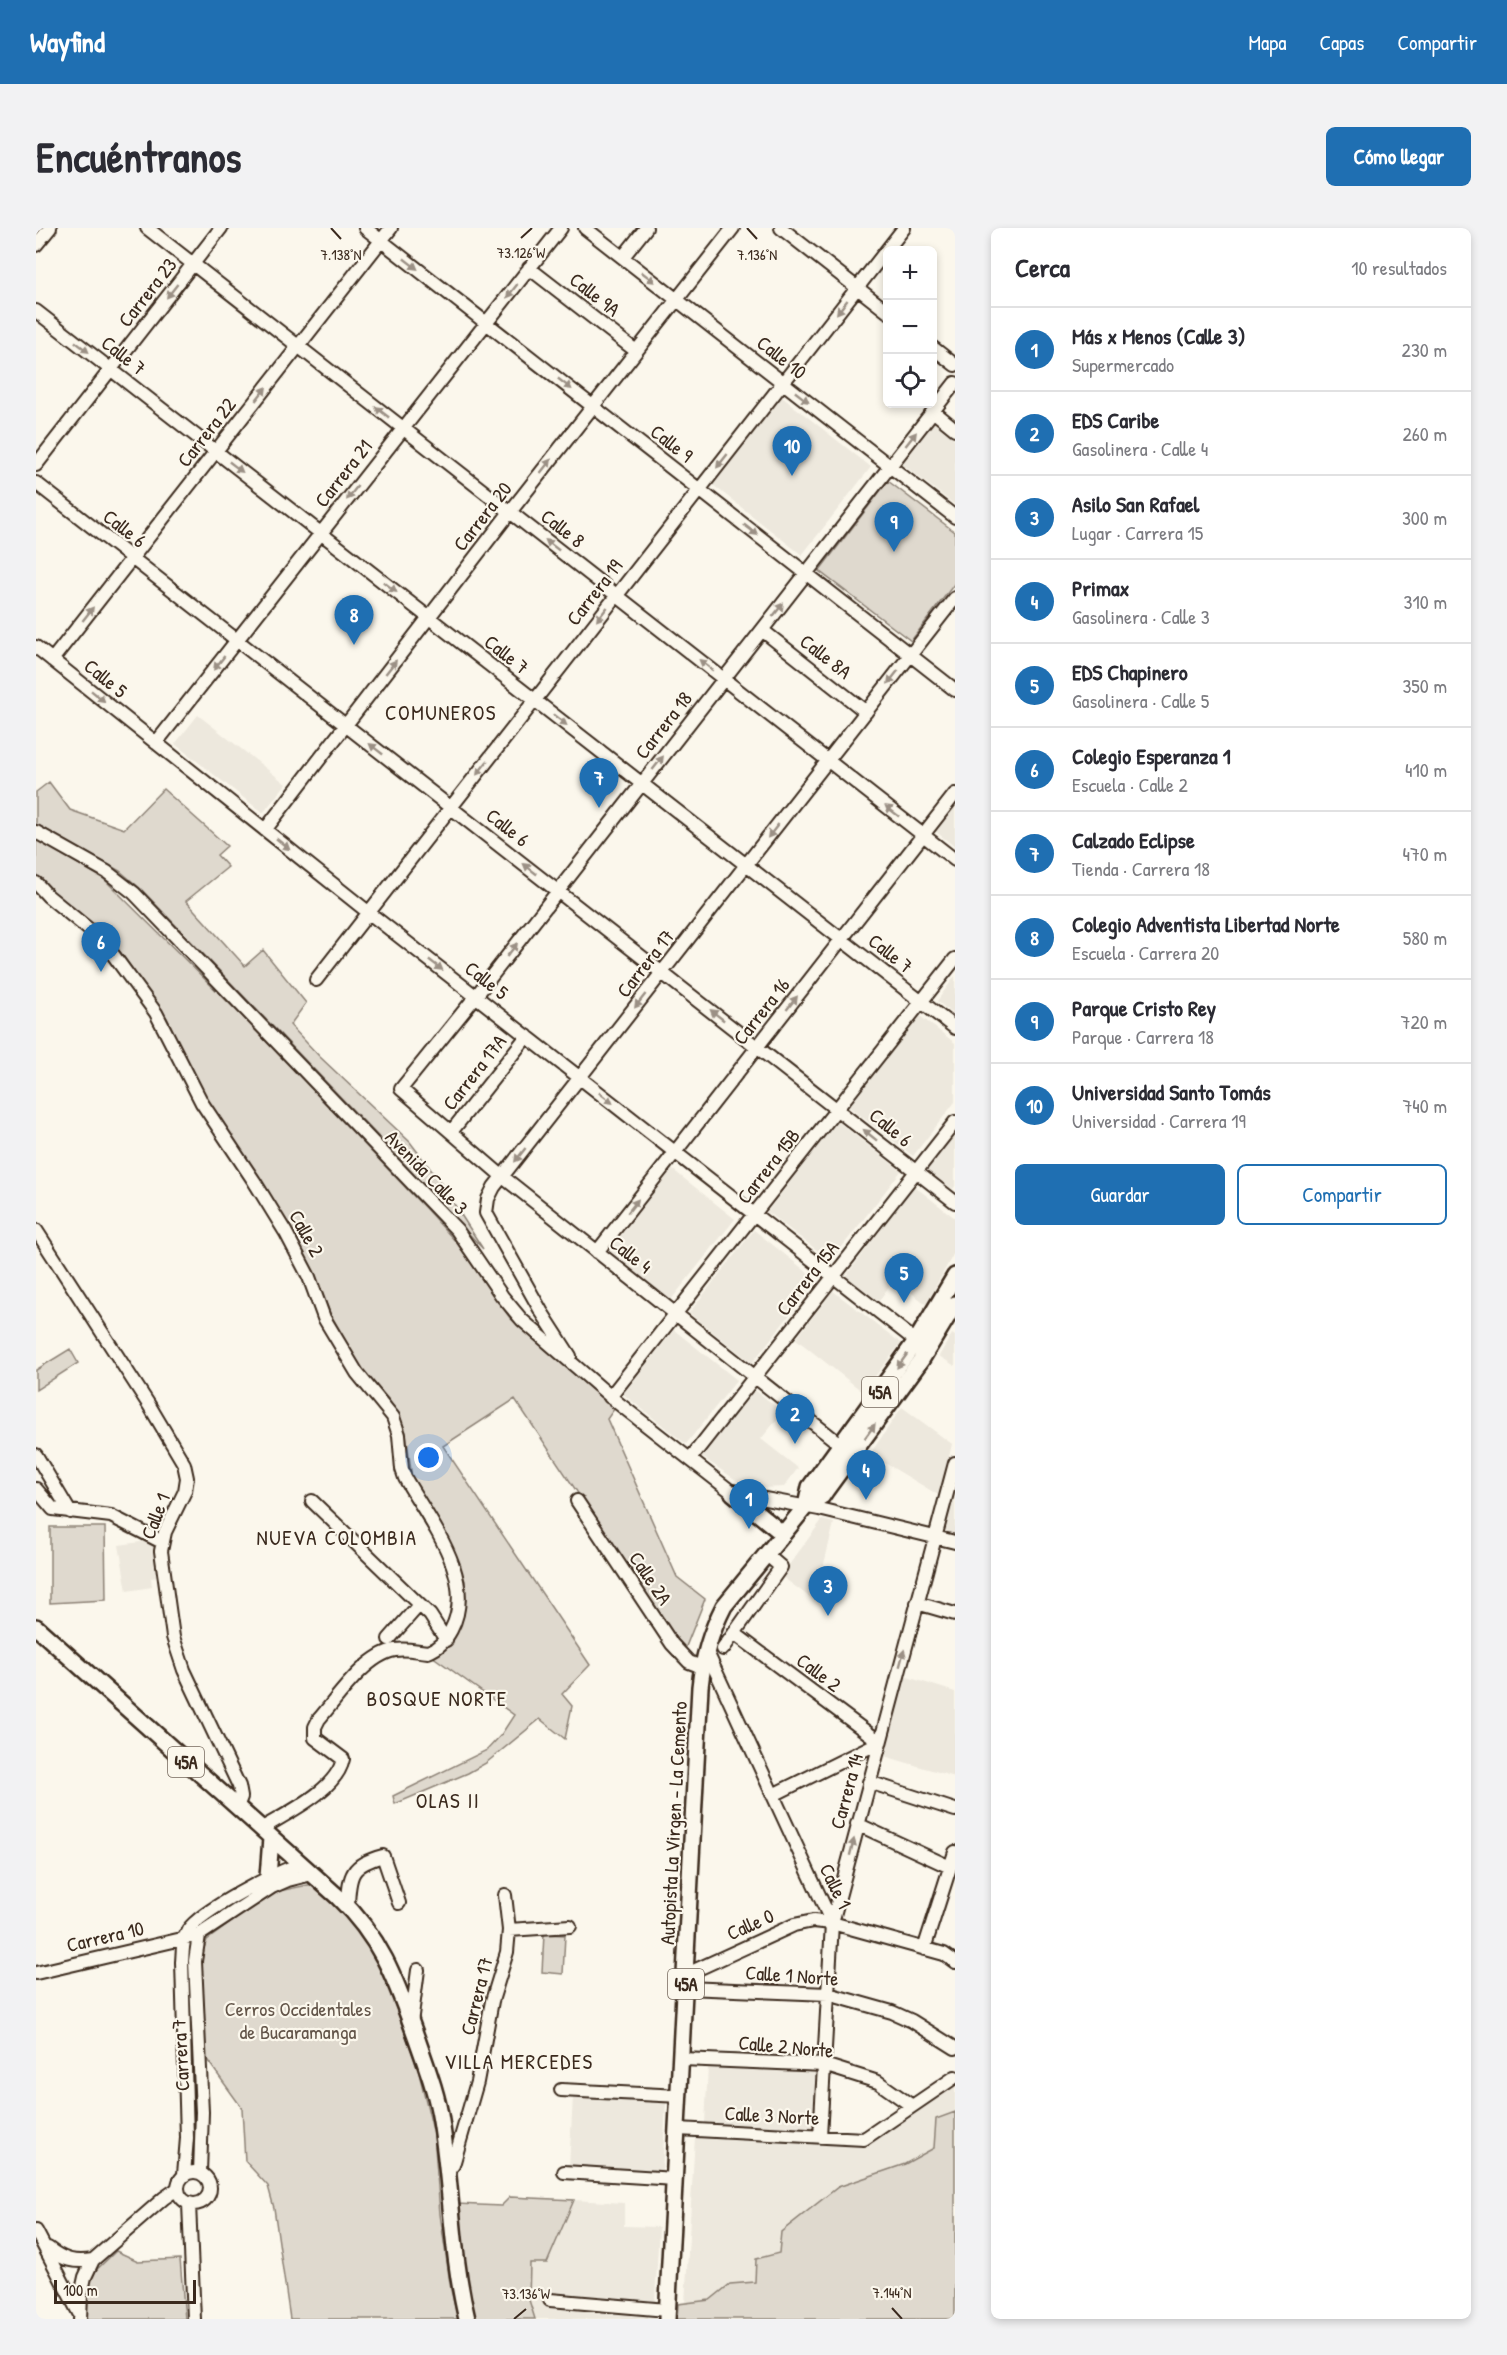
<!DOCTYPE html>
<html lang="es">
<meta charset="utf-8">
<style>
body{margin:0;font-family:"Patrick Hand",sans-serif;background:#f2f2f3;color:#2b2b33}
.controls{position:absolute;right:18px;top:18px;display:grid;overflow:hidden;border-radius:9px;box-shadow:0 3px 9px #0003}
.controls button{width:54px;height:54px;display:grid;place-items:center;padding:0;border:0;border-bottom:2px solid #e1e1e2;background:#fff;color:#2b2b33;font:30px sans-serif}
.scale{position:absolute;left:18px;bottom:15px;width:142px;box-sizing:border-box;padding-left:6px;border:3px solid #3b2a1e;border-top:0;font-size:16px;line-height:21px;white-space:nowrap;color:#3b2a1e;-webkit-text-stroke:4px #fbf7ec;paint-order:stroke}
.you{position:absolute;left:393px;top:1230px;width:21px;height:21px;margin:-15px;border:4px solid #fff;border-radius:50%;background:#1a73e8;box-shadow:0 0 0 9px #1a73e833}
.badge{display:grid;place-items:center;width:39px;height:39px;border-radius:50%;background:#1f6fb2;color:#fff;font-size:20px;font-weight:700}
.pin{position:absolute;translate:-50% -50px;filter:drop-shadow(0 2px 3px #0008)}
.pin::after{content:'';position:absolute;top:32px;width:21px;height:18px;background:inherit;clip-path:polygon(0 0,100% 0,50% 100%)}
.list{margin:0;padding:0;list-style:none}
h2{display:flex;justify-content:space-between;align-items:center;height:78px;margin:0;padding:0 24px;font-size:26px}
h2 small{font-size:20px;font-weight:400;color:#7c7c81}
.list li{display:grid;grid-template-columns:39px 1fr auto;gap:18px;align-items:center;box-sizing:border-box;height:84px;padding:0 24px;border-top:2px solid #e1e1e2}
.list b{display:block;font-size:22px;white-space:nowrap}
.list p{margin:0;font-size:20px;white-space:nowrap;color:#7c7c81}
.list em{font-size:20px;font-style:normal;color:#7c7c81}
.actions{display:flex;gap:12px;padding:18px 24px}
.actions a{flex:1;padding:14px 0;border:2px solid #1f6fb2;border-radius:9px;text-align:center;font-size:21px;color:#1f6fb2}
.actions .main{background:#1f6fb2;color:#fff}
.icon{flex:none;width:33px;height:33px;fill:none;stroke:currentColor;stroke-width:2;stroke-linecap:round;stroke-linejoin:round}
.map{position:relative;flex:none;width:919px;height:2091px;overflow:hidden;border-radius:9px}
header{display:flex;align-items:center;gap:36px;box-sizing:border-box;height:84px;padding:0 30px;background:#1f6fb2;color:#fff}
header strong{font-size:28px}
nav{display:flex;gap:33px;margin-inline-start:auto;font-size:21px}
.intro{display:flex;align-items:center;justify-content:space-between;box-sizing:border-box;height:144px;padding:0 36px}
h1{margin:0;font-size:42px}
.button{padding:15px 27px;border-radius:9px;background:#1f6fb2;color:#fff;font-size:21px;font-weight:700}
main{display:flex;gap:36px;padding:0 36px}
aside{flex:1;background:#fff;border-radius:9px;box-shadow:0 3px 9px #0003}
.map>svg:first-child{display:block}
.built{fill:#ede8dd}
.green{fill:#dfd9ce;stroke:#8d8276;stroke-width:1.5}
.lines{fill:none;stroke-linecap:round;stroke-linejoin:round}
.minor-casing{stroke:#3b2a1e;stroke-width:16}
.major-casing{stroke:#3b2a1e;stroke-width:20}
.minor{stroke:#fbf7ec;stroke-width:12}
.major{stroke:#fbf7ec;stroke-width:15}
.oneway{fill:#9b9085}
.ticks{fill:none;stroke:#3b2a1e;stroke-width:2}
.labels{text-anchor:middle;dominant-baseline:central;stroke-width:4.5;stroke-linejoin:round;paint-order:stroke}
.shield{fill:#fbf7ec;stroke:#75685c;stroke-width:1.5}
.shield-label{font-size:18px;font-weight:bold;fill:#3b2a1e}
.street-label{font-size:20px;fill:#3b2a1e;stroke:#fbf7ec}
.park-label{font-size:20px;fill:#64564a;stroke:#fbf7ec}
.neighbourhood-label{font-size:21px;letter-spacing:1.5px;fill:#3b2a1e;stroke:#fbf7ec}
.ticks-label{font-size:15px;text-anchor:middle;fill:#3b2a1e;stroke:#fbf7ec;stroke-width:4.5;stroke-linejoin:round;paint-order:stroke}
</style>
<header>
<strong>Wayfind</strong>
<nav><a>Mapa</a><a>Capas</a><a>Compartir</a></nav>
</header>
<div class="intro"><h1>Encuéntranos</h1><a class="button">Cómo llegar</a></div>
<main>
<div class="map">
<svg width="919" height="2091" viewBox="0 0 919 2091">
<rect width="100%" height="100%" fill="#fbf7ec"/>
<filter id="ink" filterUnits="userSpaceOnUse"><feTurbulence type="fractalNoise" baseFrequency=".0167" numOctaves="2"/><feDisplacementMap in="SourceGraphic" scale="12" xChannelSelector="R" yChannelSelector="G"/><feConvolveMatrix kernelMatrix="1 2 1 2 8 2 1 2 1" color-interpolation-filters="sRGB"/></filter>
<g filter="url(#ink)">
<path class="built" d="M746 169 835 239 766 327 677 257Z
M898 195 919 211V277L866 236Z
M162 487 250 556 227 585 139 516Z
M919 577V619L899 603Z
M919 748V788L901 773Z
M884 788 919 815V874L877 928 813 879Z
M801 893 865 943 795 1033 731 984Z
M919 905V958L917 961 890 942Z
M636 941 699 991 634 1073 572 1024Z
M878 958 919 990V1023L890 1076 858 1051 843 1073 810 1048Z
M718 1002 781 1052 716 1135 653 1085Z
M797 1063 865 1115 827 1164 760 1111Z
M638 1102 701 1152 650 1216 587 1166Z
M916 1106 919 1108V1138L903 1128Z
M719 1162 747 1184 725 1211 762 1240 748 1259 727 1260 703 1254 666 1229Z
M866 1179 916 1216 904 1268 834 1226Z
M919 1259V1308L906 1305Z
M786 1292 798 1295 779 1373 745 1348Z
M119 1312 123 1349 115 1350 116 1359 91 1363 83 1317Z
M868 1448 919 1464V1549L845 1527Z
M672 1839 780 1845 777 1901 669 1895Z
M919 1855V1884L901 1891 898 1920 869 1936 801 1959 745 2004 743 2025 720 2054 694 2056 674 2072 649 2075 659 1909 829 1919Z
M537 1869 630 1875 626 1944 533 1939Z
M538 1972 588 1975V1998L623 1999 619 2073 509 2064 511 2079 612 2087V2091H499L493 2072 494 2035H511Z"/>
<path class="green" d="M852 253 919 304V355L875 413 783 343Z
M13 554 34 582 88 601 127 561 191 618 181 627 192 639 150 673 209 738 227 722 270 775 254 797 284 829 374 914 402 951 447 1021 361 928 105 661 84 643 0 596V564Z
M0 611 68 651 210 792 391 982 421 1015 474 1090 578 1181 571 1191 641 1349 669 1371 649 1421 626 1391 479 1171 407 1218 554 1437 526 1466 536 1478 529 1511 504 1491 450 1535 432 1545 359 1576 357 1568 451 1522 465 1507 478 1487 396 1428 417 1412 428 1386 430 1371 429 1353 419 1326 376 1250 370 1204 365 1192 353 1172 325 1140 294 1085 278 1044 230 961 178 885 157 847 131 790 85 725 69 708 9 658 0 647Z
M34 1121 42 1135 0 1162V1142Z
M14 1299H69L70 1372 14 1375Z
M277 1656 322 1702 336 1722 346 1741 382 1841 398 1906 404 1986 415 2062 422 2091H254L238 1980 232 1958 209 1933 206 1880 167 1826 165 1728 171 1712 229 1670 243 1663Z
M508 1706 529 1707 527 1746 506 1744Z
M919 1884V2091H641L642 2076 674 2072 694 2056 719 2054 720 2031 743 2025 745 2004 802 1959 869 1936 898 1920 900 1891Z
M474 1969 538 1972 511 2035H494L493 2072 499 2091H438L426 2033 421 1976 465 1978Z
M80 2023 102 2033 144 2031 149 2091H49V2077L54 2048Z"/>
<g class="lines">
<defs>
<path id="minor" d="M111 0 919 632
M329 0 919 462
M549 0 919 289
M745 0 852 84
M0 17 14 0
M587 29 610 0
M493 40 600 123
M0 83 919 800
M896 119 919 137
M897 183 919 201
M0 237 185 0
M0 255 919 974
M726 402 830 484
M0 419 332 684 880 1113
M16 432 355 0
M120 515 525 0
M229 602 474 284 697 0
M0 604 71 644 98 665 421 1002 466 1068 486 1092 582 1175 697 1265 783 1281 919 1314
M0 655 12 668 67 713 120 785 166 875 218 953 250 1005 273 1049 288 1090 321 1145 357 1189 363 1207 366 1241 369 1250C393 1293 442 1351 415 1402 409 1413 403 1420 392 1424 380 1423 371 1420 359 1422 330 1427 302 1469 283 1491L279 1499V1510L307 1531C301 1562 251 1585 225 1601
M280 752 868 0
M415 904 491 808
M0 1002 113 1177 148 1236 151 1250 149 1263 129 1304 125 1323 137 1409 148 1442 203 1558 205 1569 201 1579
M561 1024 919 566
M534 1128 505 1083 450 985 452 971 458 959 919 370
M574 1169 919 731
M805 1217 467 949 365 861 440 768 919 155
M0 1227 34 1284
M654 1231 919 894
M0 1261 17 1281 75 1288 126 1314
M276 1273 394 1387 410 1412
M541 1273 636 1416 653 1434 666 1439
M881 1375 919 1386
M698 1405 844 1514 737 1567
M353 1411 383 1377
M687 1421 745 1339 731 1327
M670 1422 796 1695
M833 1554 919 1582
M821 1596 914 1639
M312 1678C313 1646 315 1637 347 1628L363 1675
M473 1702 534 1698
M163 1707 159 1733 166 1884 164 1945
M888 1721 919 1624
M0 1745 163 1707 236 1659 252 1652 276 1646
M651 1746 758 1697 777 1693 796 1695 908 1726 919 1734
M650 1760 792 1766 856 1784 876 1793 919 1820
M375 1795 382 1742
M646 1831 788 1837 842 1854 876 1878
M525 1862 644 1868
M642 1901 828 1911 919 1849
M784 1909 796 1695 919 1235
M142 1960a16 16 0 1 1 32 0a16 16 0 1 1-32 0Z
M528 1944 639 1951
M411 1945 417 1937 441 1854 456 1773 471 1724 473 1702 469 1667
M148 1946 151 1910 146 1734C147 1723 146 1712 152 1702 166 1682 240 1644 265 1636
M153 1976 158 2091
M0 2003 43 2085
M12 2020C27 2032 38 2035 57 2032
M514 2072 631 2082
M44 2091 45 2067 49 2049 57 2032 128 1970 141 1961"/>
<path id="major" d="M697 1265 747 1306
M770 1278 774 1259 880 1113 919 1048
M0 1399 302 1669C348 1713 361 1756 382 1814 391 1840 401 1866 405 1893 416 1959 415 2025 431 2091
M232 1649 235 1610
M631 2091 664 1459C667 1429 674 1405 688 1378L770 1278 786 1268 790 1262 885 1132 919 1076"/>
</defs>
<use href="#minor" class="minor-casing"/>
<use href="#major" class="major-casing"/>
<use href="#minor" class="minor"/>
<use href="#major" class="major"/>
</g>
<defs><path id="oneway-solid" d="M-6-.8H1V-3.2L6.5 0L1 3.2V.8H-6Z" transform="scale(1.5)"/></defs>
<g class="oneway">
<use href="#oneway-solid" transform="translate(375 36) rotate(38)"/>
<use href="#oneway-solid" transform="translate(612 49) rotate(38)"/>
<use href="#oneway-solid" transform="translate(136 63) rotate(128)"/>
<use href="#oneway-solid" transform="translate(476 63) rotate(128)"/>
<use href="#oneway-solid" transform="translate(806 79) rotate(128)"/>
<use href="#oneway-solid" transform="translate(46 119) rotate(38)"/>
<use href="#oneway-solid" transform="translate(529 156) rotate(38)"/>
<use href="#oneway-solid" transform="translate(225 166) rotate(-52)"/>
<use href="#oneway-solid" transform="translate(766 169) rotate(38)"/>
<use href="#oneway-solid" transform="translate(346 184) rotate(-142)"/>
<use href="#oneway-solid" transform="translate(875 211) rotate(-52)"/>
<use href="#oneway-solid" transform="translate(686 233) rotate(128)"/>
<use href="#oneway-solid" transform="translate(510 238) rotate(-52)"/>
<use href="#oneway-solid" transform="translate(200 239) rotate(38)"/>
<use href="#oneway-solid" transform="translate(316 265) rotate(128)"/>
<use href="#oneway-solid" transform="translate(715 302) rotate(38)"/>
<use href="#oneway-solid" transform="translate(516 317) rotate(-142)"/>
<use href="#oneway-solid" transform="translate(354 359) rotate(38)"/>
<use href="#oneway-solid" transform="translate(742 382) rotate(-52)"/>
<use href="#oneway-solid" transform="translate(52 386) rotate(-52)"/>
<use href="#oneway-solid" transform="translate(566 386) rotate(128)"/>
<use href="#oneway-solid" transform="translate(183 435) rotate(128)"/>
<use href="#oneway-solid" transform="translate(670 437) rotate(-142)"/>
<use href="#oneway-solid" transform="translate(355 439) rotate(-52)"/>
<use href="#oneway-solid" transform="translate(857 449) rotate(128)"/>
<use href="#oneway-solid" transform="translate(62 468) rotate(39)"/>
<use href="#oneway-solid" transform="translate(524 492) rotate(38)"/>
<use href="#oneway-solid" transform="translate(340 521) rotate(-142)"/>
<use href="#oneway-solid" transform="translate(622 535) rotate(-52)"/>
<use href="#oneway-solid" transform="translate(446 540) rotate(128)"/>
<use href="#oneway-solid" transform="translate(856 583) rotate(-142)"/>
<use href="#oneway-solid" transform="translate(737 603) rotate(128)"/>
<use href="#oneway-solid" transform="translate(247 616) rotate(39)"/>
<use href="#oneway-solid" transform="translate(494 641) rotate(-142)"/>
<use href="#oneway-solid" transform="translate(476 722) rotate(-52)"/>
<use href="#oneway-solid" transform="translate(400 737) rotate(38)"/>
<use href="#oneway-solid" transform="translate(604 773) rotate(128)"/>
<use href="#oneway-solid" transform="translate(756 775) rotate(-52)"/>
<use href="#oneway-solid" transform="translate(681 787) rotate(-142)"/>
<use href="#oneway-solid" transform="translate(570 870) rotate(38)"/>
<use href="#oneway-solid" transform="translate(834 907) rotate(-141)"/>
<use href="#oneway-solid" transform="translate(484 927) rotate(128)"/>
<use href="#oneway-solid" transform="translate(597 978) rotate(-52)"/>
<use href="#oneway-solid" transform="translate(866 1133) rotate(126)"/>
<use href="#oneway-solid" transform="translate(834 1203) rotate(-54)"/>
<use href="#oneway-solid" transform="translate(866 1430) rotate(-75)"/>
<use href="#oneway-solid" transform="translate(816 1619) rotate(-76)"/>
</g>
</g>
<path class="ticks" d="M295 0 305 11M711 0 721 11M485 10 496 0M856 2080 866 2091M478 2091 490 2081"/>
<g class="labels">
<g class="shield">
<rect x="826" y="1149" width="36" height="30" rx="4.5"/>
<rect x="132" y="1519" width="36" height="30" rx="4.5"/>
<rect x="632" y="1741" width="36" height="30" rx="4.5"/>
</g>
<g class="shield-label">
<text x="844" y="1164">45A</text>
<text x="150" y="1534">45A</text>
<text x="650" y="1756">45A</text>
</g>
<g class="street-label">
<text transform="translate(111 64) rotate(-52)">Carrera 23</text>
<text transform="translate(559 66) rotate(38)">Calle 9A</text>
<text transform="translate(88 127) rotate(38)">Calle 7</text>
<text transform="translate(746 129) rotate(38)">Calle 10</text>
<text transform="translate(170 204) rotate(-52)">Carrera 22</text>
<text transform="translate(636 215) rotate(38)">Calle 9</text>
<text transform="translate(307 245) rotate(-52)">Carrera 21</text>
<text transform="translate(446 288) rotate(-52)">Carrera 20</text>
<text transform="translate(89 300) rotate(38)">Calle 6</text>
<text transform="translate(527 300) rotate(38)">Calle 8</text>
<text transform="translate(558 364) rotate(-52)">Carrera 19</text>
<text transform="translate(471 426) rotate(38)">Calle 7</text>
<text transform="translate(790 428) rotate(38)">Calle 8A</text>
<text transform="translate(70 450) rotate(39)">Calle 5</text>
<text transform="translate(627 497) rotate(-52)">Carrera 18</text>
<text transform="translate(472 599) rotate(38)">Calle 6</text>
<text transform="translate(855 725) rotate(38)">Calle 7</text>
<text transform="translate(609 735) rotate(-52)">Carrera 17</text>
<text transform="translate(451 752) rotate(38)">Calle 5</text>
<text transform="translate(725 783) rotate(-52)">Carrera 16</text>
<text transform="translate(438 844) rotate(-52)">Carrera 17A</text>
<text transform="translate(855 899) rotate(39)">Calle 6</text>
<text transform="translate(732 938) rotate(-52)">Carrera 15B</text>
<text transform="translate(391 944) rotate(46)">Avenida Calle 3</text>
<text transform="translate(271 1005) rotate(61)">Calle 2</text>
<text transform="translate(595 1026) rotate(38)">Calle 4</text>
<text transform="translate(771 1050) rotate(-52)">Carrera 15A</text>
<text transform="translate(119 1288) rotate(-69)">Calle 1</text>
<text transform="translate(615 1350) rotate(56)">Calle 2A</text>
<text transform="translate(783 1444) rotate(37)">Calle 2</text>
<text transform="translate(810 1563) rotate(-75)">Carrera 14</text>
<text transform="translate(637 1595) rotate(-87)">Autopista La Virgen - La Cemento</text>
<text transform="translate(800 1658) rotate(64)">Calle 1</text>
<text transform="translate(714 1696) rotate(-24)">Calle 0</text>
<text transform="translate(69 1708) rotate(-13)">Carrera 10</text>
<text transform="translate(756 1747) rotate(4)">Calle 1 Norte</text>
<text transform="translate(440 1768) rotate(-76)">Carrera 17</text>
<text transform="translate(750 1818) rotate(5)">Calle 2 Norte</text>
<text transform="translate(144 1827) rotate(-93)">Carrera 7</text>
<text transform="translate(736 1887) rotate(3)">Calle 3 Norte</text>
</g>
<g class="park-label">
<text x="262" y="1780">Cerros Occidentales<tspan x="262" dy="23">de Bucaramanga</tspan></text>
</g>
<g class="neighbourhood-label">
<text x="405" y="484">COMUNEROS</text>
<text x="301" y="1309">NUEVA COLOMBIA</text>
<text x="401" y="1470">BOSQUE NORTE</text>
<text x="412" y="1572">OLAS II</text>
<text x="483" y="1833">VILLA MERCEDES</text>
</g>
</g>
<g class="ticks-label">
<text x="485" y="30">73.126°W</text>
<text x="305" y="32">7.138°N</text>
<text x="721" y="32">7.136°N</text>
<text x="856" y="2070">7.144°N</text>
<text x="490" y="2071">73.136°W</text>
</g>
</svg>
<div class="controls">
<button>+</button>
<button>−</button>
<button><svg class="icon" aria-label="locate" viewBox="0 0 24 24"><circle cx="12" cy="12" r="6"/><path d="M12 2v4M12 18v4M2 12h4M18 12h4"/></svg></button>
</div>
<div class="scale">100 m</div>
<div class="you"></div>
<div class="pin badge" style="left:713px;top:1301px">1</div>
<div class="pin badge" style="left:759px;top:1216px">2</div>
<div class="pin badge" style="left:792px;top:1388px">3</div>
<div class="pin badge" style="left:830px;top:1272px">4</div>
<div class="pin badge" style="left:868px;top:1075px">5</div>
<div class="pin badge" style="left:65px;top:744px">6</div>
<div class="pin badge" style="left:563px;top:580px">7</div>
<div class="pin badge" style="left:318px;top:417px">8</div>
<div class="pin badge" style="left:858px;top:324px">9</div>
<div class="pin badge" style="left:756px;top:248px">10</div>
</div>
<aside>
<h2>Cerca<small>10 resultados</small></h2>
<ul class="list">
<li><span class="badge">1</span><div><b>Más x Menos (Calle 3)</b><p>Supermercado</p></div><em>230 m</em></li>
<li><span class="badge">2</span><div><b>EDS Caribe</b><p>Gasolinera · Calle 4</p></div><em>260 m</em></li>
<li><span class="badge">3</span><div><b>Asilo San Rafael</b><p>Lugar · Carrera 15</p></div><em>300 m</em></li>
<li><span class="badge">4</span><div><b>Primax</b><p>Gasolinera · Calle 3</p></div><em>310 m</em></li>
<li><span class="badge">5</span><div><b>EDS Chapinero</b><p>Gasolinera · Calle 5</p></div><em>350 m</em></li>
<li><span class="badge">6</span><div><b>Colegio Esperanza 1</b><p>Escuela · Calle 2</p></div><em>410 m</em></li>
<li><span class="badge">7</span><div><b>Calzado Eclipse</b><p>Tienda · Carrera 18</p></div><em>470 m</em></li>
<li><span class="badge">8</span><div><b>Colegio Adventista Libertad Norte</b><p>Escuela · Carrera 20</p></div><em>580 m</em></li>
<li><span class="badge">9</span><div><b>Parque Cristo Rey</b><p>Parque · Carrera 18</p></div><em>720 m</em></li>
<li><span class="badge">10</span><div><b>Universidad Santo Tomás</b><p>Universidad · Carrera 19</p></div><em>740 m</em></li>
</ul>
<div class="actions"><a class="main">Guardar</a><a>Compartir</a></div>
</aside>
</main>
